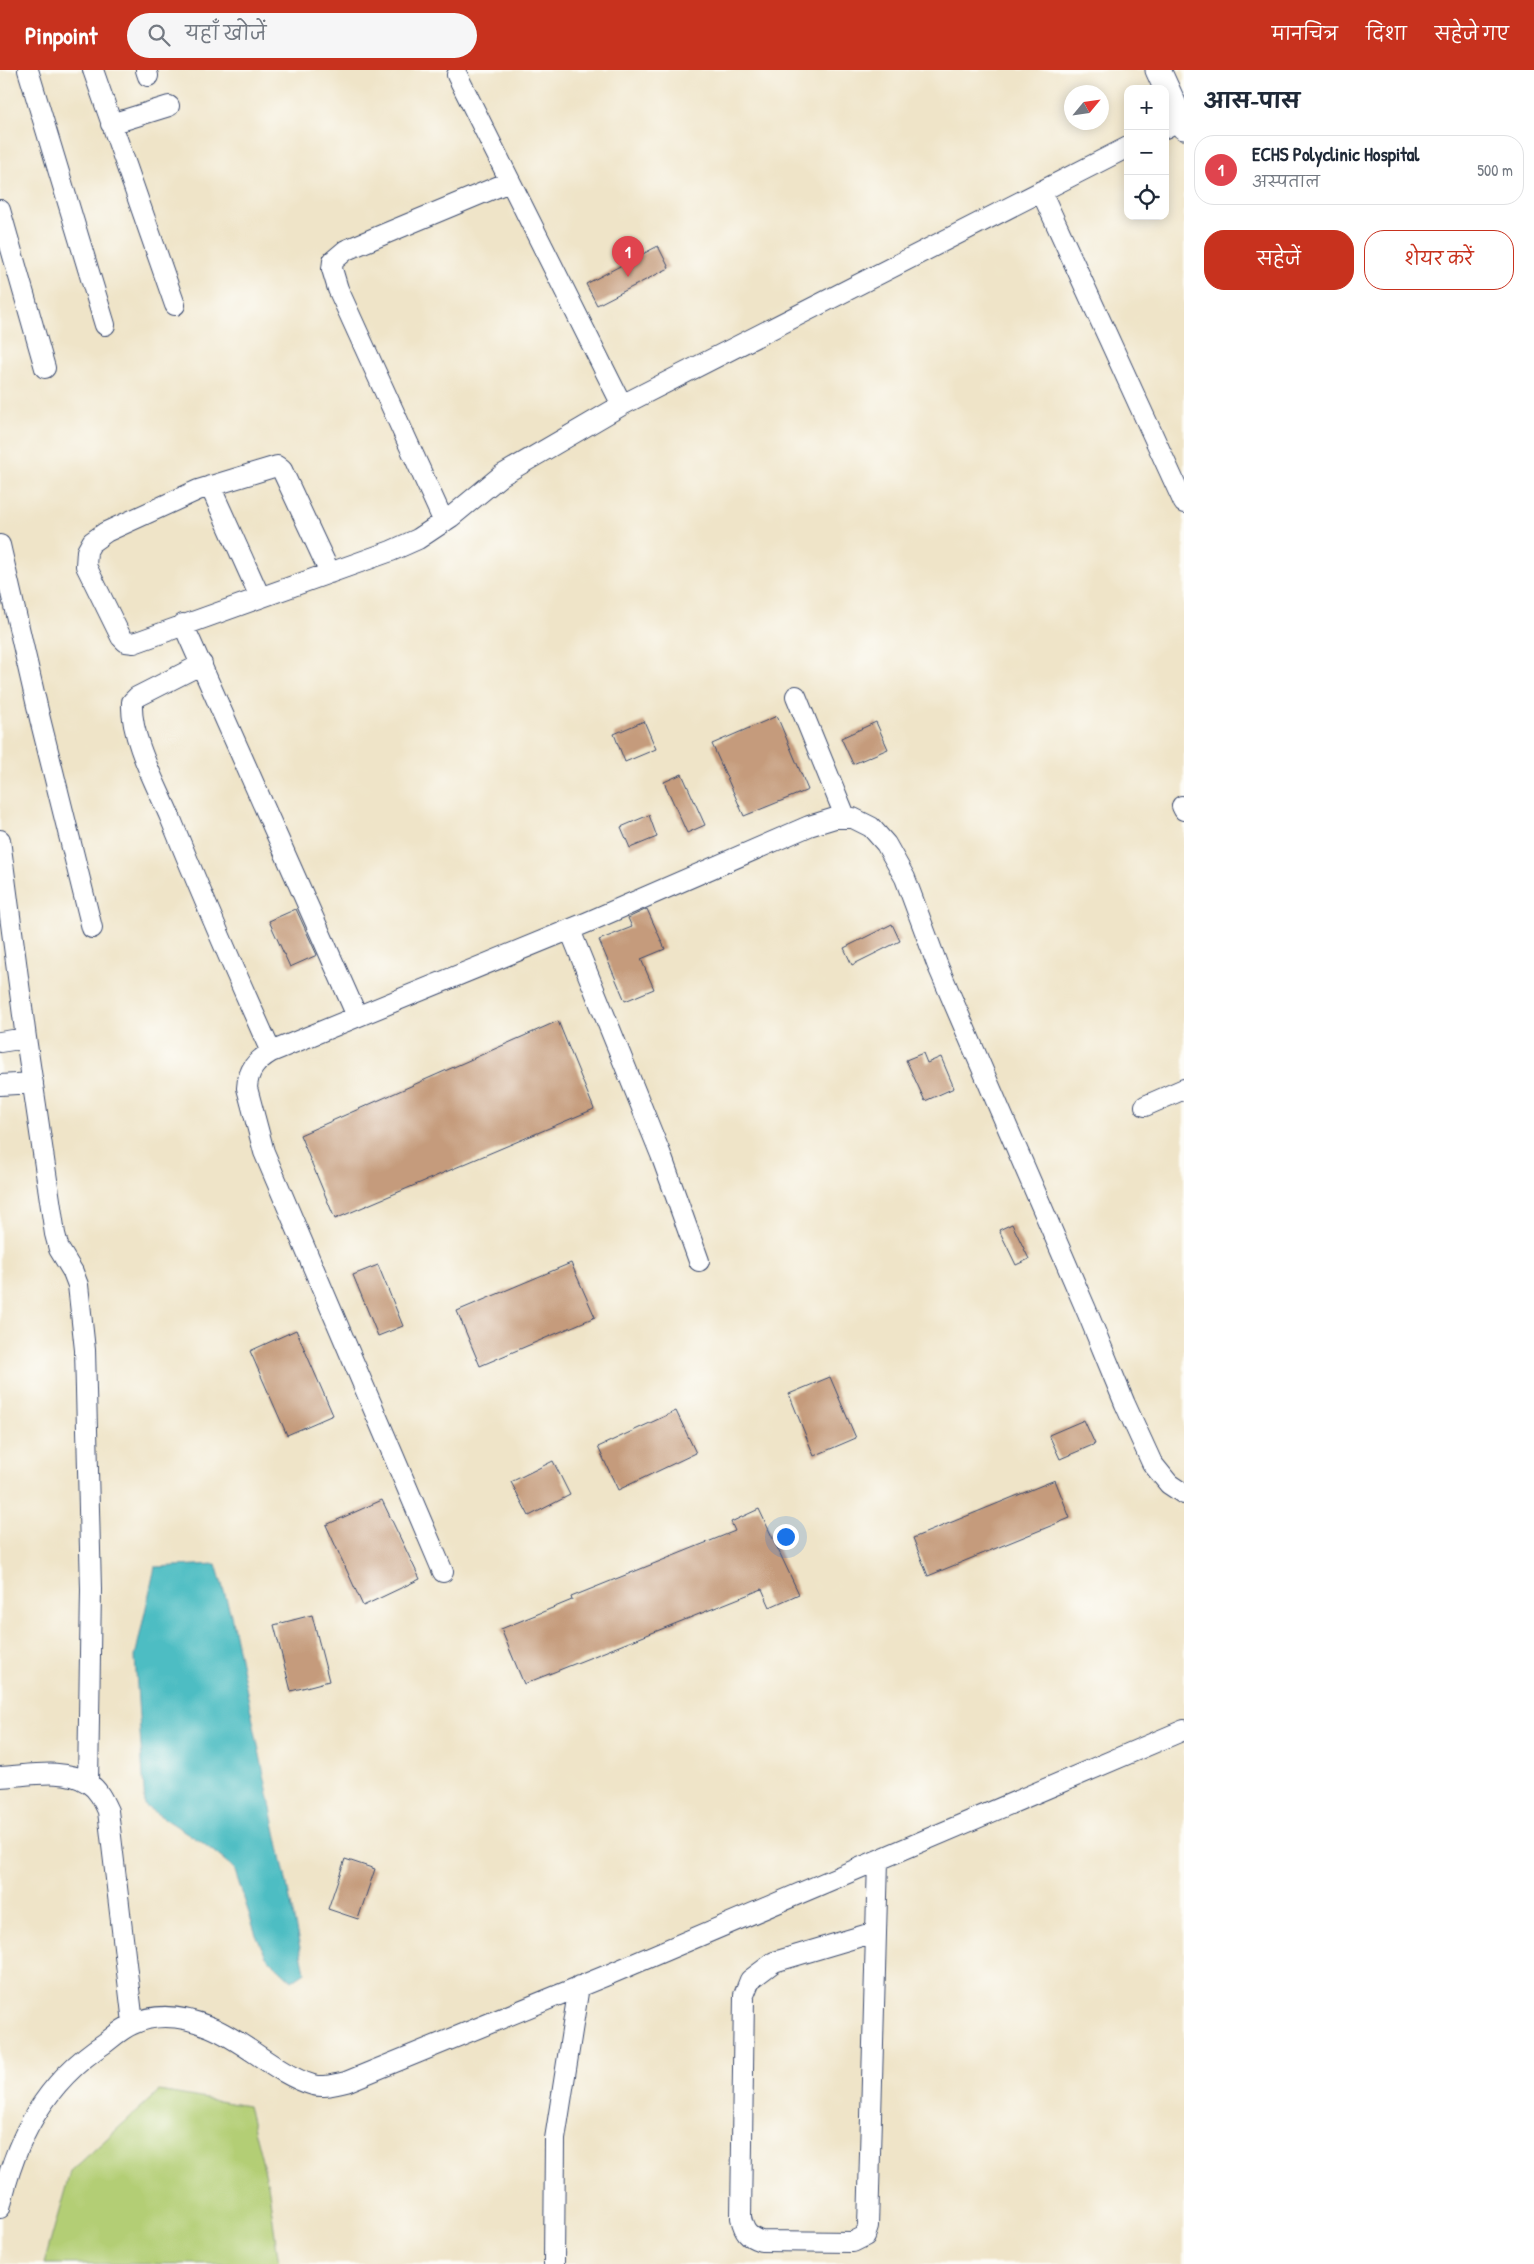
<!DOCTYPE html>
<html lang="hi">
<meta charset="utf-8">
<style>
body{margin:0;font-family:"Patrick Hand","Playpen Sans Deva",sans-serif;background:#f6f6f7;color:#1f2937}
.controls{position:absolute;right:15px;top:15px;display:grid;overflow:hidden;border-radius:10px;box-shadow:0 2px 12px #0003}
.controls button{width:45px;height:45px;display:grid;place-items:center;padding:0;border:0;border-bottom:1px solid #e0e1e3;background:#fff;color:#1f2937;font:25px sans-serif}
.compass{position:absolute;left:1064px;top:15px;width:45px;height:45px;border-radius:50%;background:#fff;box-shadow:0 2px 12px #0003;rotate:61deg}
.you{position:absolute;left:785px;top:1466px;width:18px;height:18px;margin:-12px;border:4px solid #fff;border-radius:50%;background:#1a73e8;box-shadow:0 0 0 8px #1a73e833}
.badge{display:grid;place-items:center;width:32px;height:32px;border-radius:50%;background:#c8321e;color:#fff;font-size:16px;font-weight:700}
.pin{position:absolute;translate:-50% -41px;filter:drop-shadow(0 1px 2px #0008)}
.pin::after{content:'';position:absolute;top:26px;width:18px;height:15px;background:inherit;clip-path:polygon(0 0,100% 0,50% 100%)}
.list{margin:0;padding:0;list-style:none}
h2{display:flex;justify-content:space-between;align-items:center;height:65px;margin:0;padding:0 20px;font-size:21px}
h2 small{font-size:16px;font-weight:400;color:#747a83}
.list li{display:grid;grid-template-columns:32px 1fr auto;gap:15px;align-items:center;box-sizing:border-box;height:70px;margin:0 10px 10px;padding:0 10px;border:1px solid #e0e1e3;border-radius:20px}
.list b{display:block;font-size:19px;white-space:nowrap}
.list p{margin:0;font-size:16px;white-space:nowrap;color:#747a83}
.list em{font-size:16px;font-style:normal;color:#747a83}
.actions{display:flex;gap:10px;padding:15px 20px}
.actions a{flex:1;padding:11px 0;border:1px solid #c8321e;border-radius:20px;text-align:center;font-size:18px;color:#c8321e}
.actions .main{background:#c8321e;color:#fff}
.icon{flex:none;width:28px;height:28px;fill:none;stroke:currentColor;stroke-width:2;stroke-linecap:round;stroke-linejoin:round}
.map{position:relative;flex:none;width:1184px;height:2194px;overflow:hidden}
header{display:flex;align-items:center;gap:30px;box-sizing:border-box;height:70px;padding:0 25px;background:#c8321e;color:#fff}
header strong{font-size:24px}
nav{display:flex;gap:28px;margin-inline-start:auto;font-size:18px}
.search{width:350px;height:45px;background:#f6f6f7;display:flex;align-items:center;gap:12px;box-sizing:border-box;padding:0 18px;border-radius:28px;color:#747a83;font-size:19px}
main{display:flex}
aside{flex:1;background:#fff}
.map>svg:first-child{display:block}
.green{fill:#b3ce74;stroke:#677e69}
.water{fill:#4ebdc3;stroke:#347690}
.building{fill:#c59b7c}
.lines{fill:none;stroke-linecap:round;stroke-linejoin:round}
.minor-casing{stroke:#3b4a6e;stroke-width:22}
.major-casing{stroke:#3b4a6e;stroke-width:27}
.minor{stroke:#fff;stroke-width:20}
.major{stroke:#fff;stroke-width:25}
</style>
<header>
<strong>Pinpoint</strong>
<div class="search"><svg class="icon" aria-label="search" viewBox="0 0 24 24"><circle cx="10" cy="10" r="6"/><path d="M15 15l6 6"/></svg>यहाँ खोजें</div>
<nav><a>मानचित्र</a><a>दिशा</a><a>सहेजे गए</a></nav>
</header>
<main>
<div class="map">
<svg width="1184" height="2194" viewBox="0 0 1184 2194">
<rect width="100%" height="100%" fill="#fdfcf7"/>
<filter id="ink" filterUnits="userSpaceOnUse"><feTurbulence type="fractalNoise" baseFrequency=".02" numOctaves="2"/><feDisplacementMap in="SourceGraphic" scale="10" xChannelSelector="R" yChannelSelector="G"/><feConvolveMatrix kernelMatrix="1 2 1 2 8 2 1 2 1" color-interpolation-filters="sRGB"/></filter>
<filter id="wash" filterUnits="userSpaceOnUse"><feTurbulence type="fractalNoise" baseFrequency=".0096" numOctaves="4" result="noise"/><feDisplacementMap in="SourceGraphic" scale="20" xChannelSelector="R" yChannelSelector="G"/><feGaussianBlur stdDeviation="1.12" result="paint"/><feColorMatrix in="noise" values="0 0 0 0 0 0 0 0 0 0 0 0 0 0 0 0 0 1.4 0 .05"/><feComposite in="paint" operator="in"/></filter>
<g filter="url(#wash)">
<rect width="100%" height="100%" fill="#efe4c8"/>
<path class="green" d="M159 2021 248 2036 268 2114 279 2194H44L70 2102Z"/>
<path class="water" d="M216 1494 231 1545 305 1902 292 1911 266 1887 256 1865 234 1798 203 1773 145 1736 135 1587 155 1497Z"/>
<g id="blocks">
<path class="building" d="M658 176 669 198 597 235 586 214Z
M777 646 808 720 744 746 712 674Z
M644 651 656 679 625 692 614 664Z
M876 652 888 679 853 694 841 668Z
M682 704 705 755 687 763 664 712Z
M649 745 657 767 630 778 621 757Z
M296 839 317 885 290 897 269 851Z
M647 839 665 879 641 889 654 919 625 931 599 870 632 857 628 848Z
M892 854 900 871 852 895 844 878Z
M558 951 594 1039 335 1149 300 1065Z
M923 983 927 993 941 987 954 1018 925 1031 906 990Z
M1012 1154 1029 1189 1016 1195 999 1160Z
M571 1193 595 1247 480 1296 457 1241Z
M378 1195 403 1256 378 1266 353 1205Z
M296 1260 333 1345 287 1365 250 1281Z
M830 1307 856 1368 814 1386 789 1324Z
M676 1341 696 1383 618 1420 598 1377Z
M1084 1350 1095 1374 1060 1389 1049 1365Z
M553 1391 570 1425 529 1446 511 1412Z
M1055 1410 1070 1448 928 1506 913 1468Z
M382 1430 420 1509 363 1536 326 1455Z
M759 1439 799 1524 770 1537 762 1519 524 1614 501 1559 572 1530 571 1527 735 1461 731 1452Z
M312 1545 329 1611 291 1621 274 1555Z
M345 1789 375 1799 358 1849 328 1839Z"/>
</g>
</g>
<g filter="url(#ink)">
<use href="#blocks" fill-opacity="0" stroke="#3b4a6e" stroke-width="1"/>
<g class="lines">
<defs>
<path id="minor" d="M28 0 105 255
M93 0 175 235
M146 0 148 6
M457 5 622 335
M111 54 169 36
M1165 58 1184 48
M1041 121 1184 433
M0 140 45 298
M210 416 260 527
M444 452 338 219 332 199 333 191 346 180 509 112
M0 475 40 649 92 858
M330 503 282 400 277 396 198 420 106 462 92 472 87 481 86 496 121 567 126 572 134 573 391 481 418 469 451 447 502 405 622 335 1128 77
M183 554 357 946
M202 594 137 627 132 632C130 668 156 714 170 747 202 826 236 904 271 982
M796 626 845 746
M1182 736 1184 740
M0 770 26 968 55 1164 59 1179 73 1202 78 1215 85 1280 91 1519 88 1713
M570 860 661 1085 699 1191
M0 972 26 968
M0 1015 33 1013
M1145 1036 1184 1019
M443 1502 264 1082 247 1018C248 1000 256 991 271 982L588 852 809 756 835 748H853L871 757 886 774 905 808 937 894 1088 1244 1125 1334 1152 1393 1169 1414 1184 1424
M0 1707C26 1706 65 1697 88 1713 98 1719 103 1730 108 1741L133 1953
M875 1862 774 1892 750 1910 744 1925 741 2148C744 2161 748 2167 761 2171L853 2172 865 2166 868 2157 878 1790
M0 2138C15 2069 45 2012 105 1973 114 1966 123 1958 133 1954 158 1942 186 1947 210 1957 245 1971 276 2004 313 2015 323 2018 336 2014 346 2012L610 1904 1184 1660
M554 2194 555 2069 579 1916"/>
<path id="major" d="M1158 0 1184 57"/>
</defs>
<use href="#minor" class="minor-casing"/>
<use href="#major" class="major-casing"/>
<use href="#minor" class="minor"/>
<use href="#major" class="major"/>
</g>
</g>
</svg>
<div class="controls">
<button>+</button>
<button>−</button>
<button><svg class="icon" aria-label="locate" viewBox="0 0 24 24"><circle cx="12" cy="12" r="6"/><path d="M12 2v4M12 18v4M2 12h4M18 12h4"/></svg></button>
</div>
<svg class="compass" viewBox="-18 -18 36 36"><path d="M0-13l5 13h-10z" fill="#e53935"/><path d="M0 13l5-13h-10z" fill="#747a83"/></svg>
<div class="you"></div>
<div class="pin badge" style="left:628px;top:207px;background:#e0444e">1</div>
</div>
<aside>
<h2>आस-पास<small></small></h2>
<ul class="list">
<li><span class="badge" style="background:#e0444e">1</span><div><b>ECHS Polyclinic Hospital</b><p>अस्पताल</p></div><em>500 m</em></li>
</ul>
<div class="actions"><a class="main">सहेजें</a><a>शेयर करें</a></div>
</aside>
</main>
